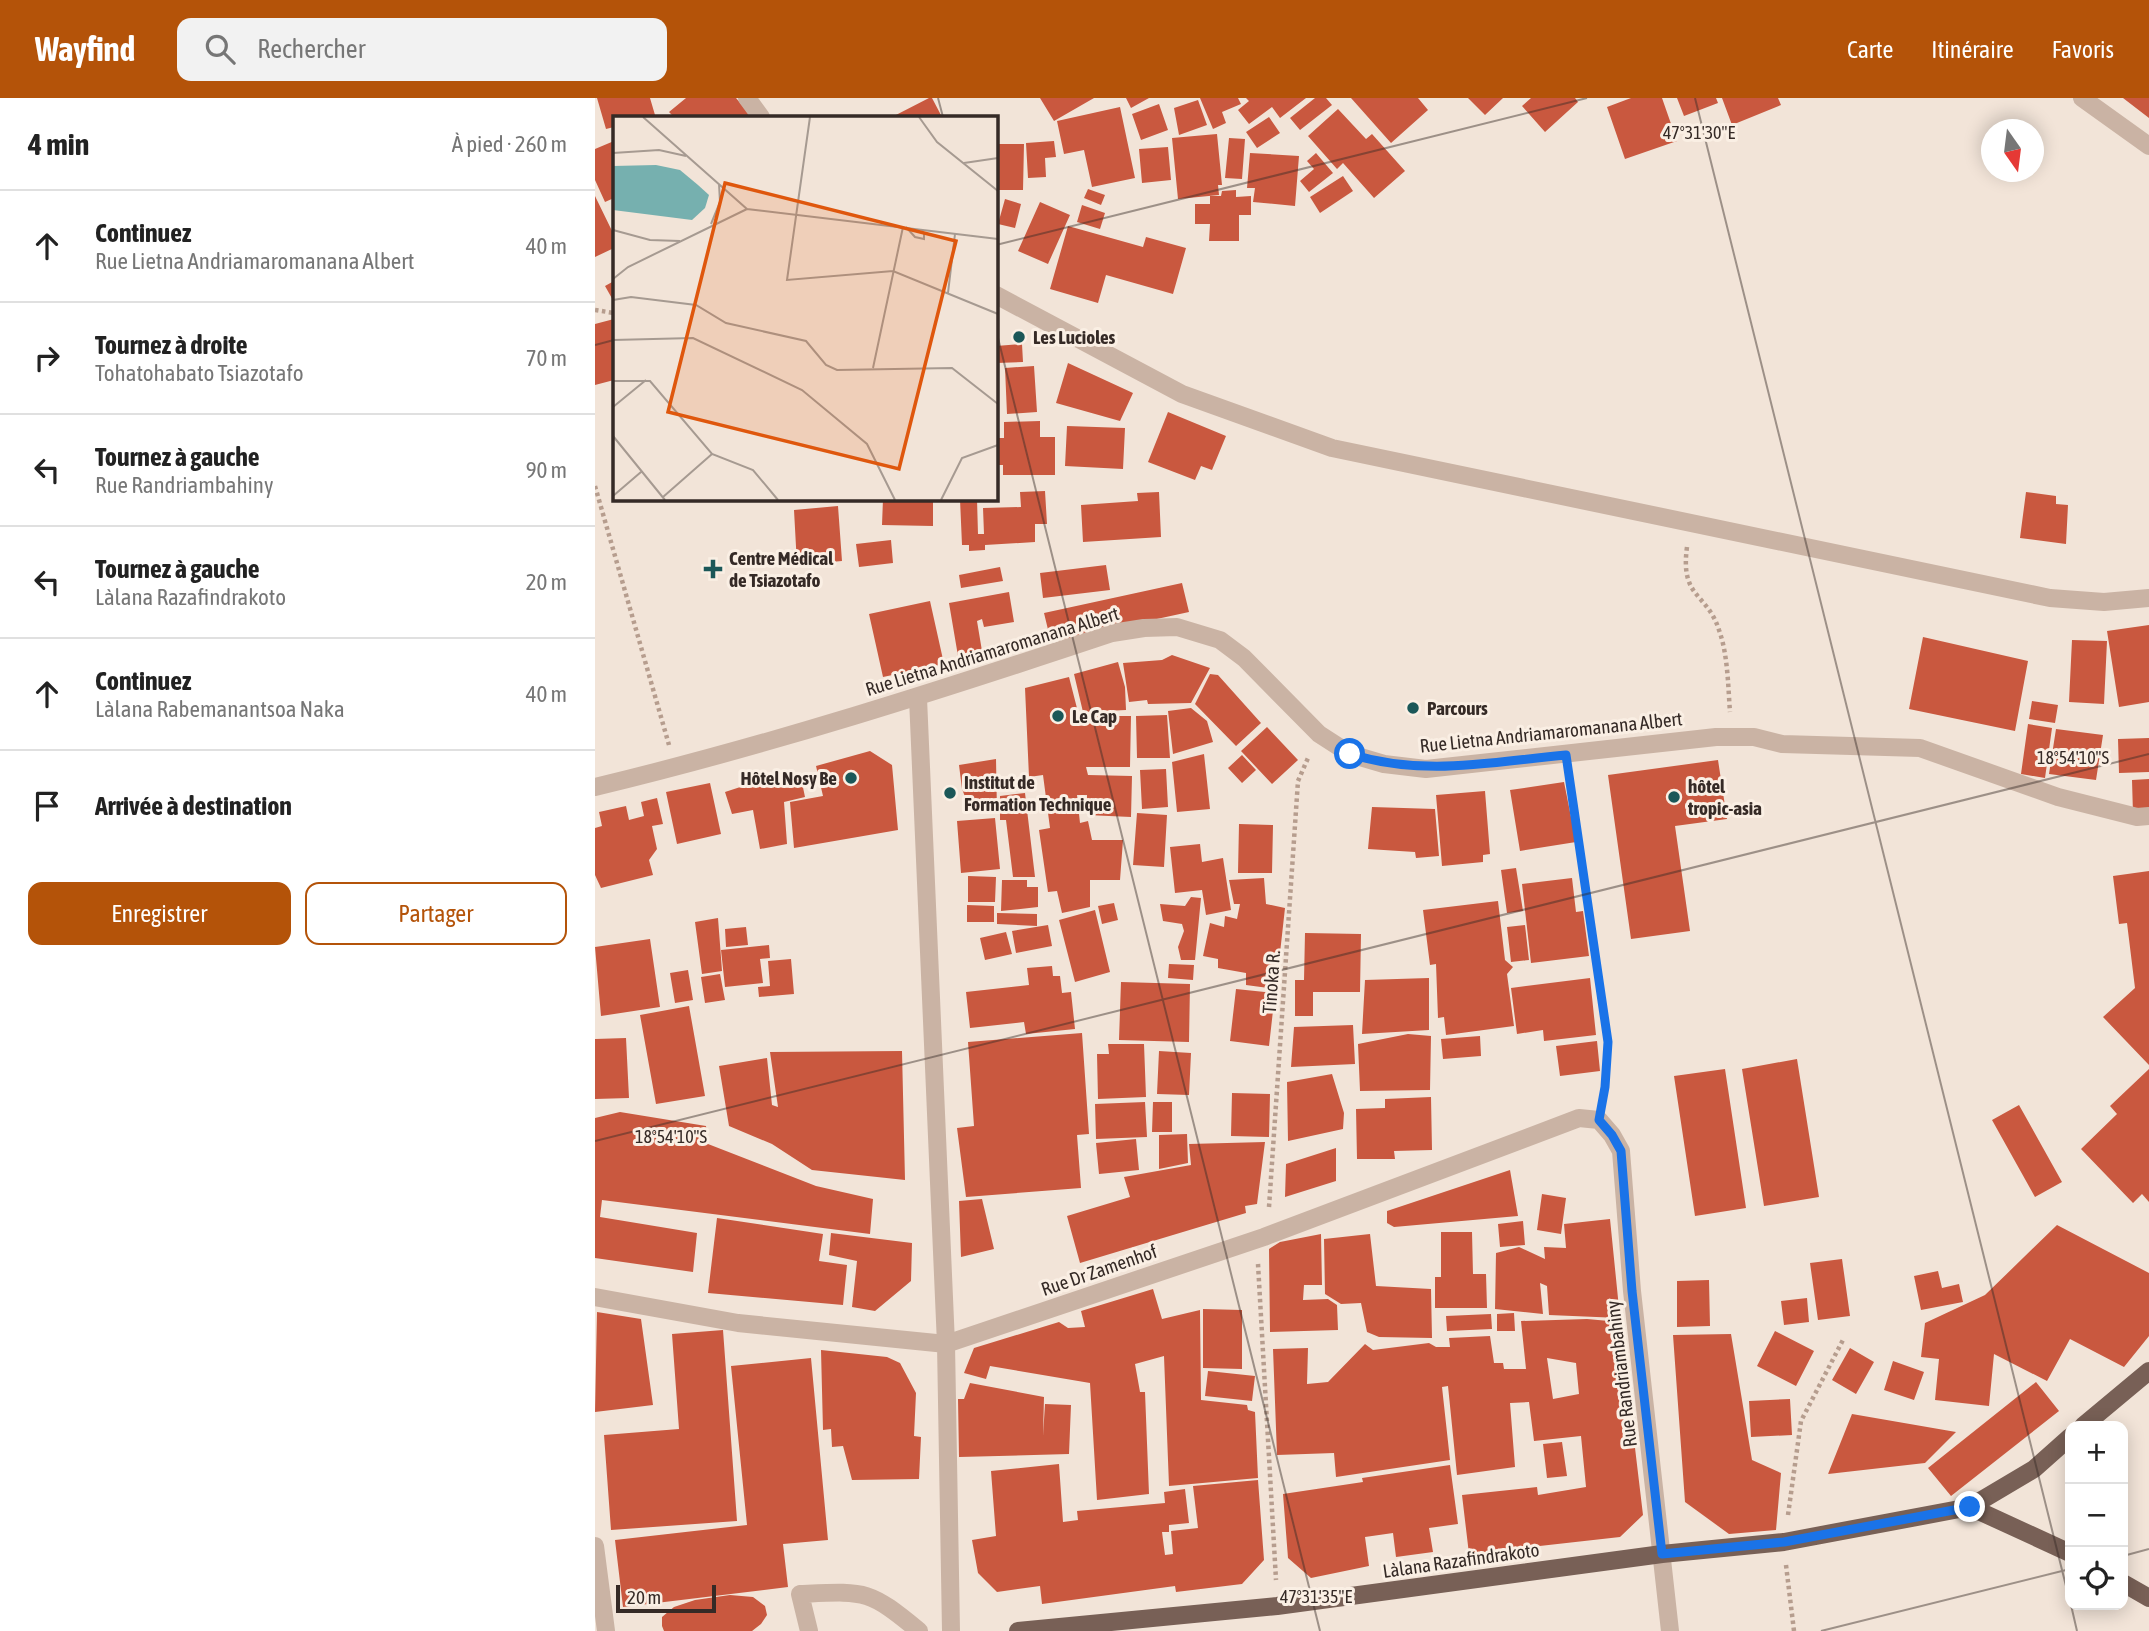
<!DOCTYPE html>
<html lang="fr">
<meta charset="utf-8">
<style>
body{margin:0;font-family:"Asap Condensed",sans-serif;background:#f2f2f2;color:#222}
.controls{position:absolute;right:21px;bottom:21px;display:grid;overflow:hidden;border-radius:14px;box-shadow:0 4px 18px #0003}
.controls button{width:63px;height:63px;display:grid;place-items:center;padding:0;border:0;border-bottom:2px solid #e0e0e0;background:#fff;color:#222;font:35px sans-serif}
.compass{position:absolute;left:1386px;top:21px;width:63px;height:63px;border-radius:50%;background:#fff;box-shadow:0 4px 18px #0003;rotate:166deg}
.scale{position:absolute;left:21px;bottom:18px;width:100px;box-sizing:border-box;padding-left:7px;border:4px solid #352a26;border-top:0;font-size:19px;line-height:24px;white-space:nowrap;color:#352a26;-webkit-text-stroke:5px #faefe4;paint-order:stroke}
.stop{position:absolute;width:21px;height:21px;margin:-16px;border:5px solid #1a73e8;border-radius:50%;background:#fff}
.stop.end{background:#1a73e8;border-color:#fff;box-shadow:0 2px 7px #0008}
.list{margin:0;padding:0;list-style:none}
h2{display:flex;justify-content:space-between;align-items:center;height:91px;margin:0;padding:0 28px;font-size:30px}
h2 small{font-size:23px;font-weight:400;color:#767676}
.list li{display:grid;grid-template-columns:46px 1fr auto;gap:21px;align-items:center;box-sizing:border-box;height:112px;padding:0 28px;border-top:2px solid #e0e0e0}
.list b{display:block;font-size:26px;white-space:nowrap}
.list p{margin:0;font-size:23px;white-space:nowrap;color:#767676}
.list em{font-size:23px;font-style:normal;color:#767676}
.actions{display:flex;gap:14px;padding:21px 28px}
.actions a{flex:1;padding:16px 0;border:2px solid #b45309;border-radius:14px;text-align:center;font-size:24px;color:#b45309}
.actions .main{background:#b45309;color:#fff}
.icon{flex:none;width:38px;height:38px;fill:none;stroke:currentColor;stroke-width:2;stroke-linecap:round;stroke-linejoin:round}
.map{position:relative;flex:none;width:1554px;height:1533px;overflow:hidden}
header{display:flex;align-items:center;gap:42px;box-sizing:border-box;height:98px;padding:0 35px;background:#b45309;color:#fff}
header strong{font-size:33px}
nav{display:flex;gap:38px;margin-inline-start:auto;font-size:24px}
.search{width:490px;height:63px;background:#f2f2f2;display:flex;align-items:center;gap:18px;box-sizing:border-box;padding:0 24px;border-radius:14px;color:#767676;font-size:26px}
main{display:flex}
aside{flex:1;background:#fff}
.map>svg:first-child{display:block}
.building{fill:#c9583f;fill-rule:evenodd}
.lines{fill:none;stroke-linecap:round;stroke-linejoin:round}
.path{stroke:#b69d8e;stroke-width:4.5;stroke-dasharray:3.5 3.5;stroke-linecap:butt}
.minor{stroke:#cab3a4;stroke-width:18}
.major{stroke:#786056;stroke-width:18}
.route{stroke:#1a73e8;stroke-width:9}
.ticks{fill:none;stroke:#352a26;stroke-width:2;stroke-opacity:0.45}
.poi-dot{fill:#1b5758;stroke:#faefe4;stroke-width:2.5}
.labels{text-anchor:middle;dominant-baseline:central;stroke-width:6;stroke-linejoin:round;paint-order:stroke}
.poi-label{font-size:19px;font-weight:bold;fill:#352a26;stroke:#faefe4;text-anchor:start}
.street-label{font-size:19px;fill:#352a26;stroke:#faefe4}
.inset-road{fill:none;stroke:#a69a91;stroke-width:2}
.view{fill:#df570d;fill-opacity:0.15;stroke:#df570d;stroke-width:3.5}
.inset-edge{fill:none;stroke:#352a26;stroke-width:3.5}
.ticks-label{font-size:18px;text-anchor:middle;fill:#352a26;stroke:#faefe4;stroke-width:6;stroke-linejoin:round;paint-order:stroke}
</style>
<header>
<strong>Wayfind</strong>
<div class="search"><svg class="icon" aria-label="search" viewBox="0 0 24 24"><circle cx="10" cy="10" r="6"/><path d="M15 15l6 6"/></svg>Rechercher</div>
<nav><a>Carte</a><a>Itinéraire</a><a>Favoris</a></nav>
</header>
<main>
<aside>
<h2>4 min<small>À pied · 260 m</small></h2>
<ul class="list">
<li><svg class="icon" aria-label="ahead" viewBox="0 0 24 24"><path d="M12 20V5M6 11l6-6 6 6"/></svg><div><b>Continuez</b><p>Rue Lietna Andriamaromanana Albert</p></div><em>40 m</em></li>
<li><svg class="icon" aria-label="right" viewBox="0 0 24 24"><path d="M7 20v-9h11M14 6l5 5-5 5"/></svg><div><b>Tournez à droite</b><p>Tohatohabato Tsiazotafo</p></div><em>70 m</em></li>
<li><svg class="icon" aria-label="left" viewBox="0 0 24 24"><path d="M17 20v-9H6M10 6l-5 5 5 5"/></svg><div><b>Tournez à gauche</b><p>Rue Randriambahiny</p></div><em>90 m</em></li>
<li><svg class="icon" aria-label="left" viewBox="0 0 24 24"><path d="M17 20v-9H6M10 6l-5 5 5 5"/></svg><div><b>Tournez à gauche</b><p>Làlana Razafindrakoto</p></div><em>20 m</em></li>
<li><svg class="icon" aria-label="ahead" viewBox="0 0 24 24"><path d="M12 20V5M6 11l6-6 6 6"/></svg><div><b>Continuez</b><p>Làlana Rabemanantsoa Naka</p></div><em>40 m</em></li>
<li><svg class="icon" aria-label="arrive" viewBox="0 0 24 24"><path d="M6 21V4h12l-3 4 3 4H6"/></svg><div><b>Arrivée à destination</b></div></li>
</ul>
<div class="actions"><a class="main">Enregistrer</a><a>Partager</a></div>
</aside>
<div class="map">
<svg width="1554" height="1533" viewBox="0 0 1554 1533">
<rect width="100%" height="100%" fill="#f2e4d8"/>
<path class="building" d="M2 0H55L60 17 19 19V29L11 31Z
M91 0H141L157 19H79L74 14Z
M334 0H337L347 19H297Z
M445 0H499L459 23Z
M531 0H554L536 10Z
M605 0H643L646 6 627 14 631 25 618 31Z
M651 0H711L685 20 677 9 654 26 643 12 654 3Z
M720 0H731L737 7 705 32 695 20Z
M756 0H823L833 12 796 45Z
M873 0H908L890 17Z
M936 0H980L983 4 950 34 927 8Z
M1036 0H1067L1082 43 1030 61 1012 9Z
M1082 0H1121L1123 5 1089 18Z
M1127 0H1183L1186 7 1137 27Z
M1528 0H1554V20Z
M603 2 612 27 584 37 579 10Z
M564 6 573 32 546 42 537 16Z
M525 9 540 80 497 89 489 52 469 56 462 23Z
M743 11 771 41 777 36 810 73 779 100 748 65 742 71 713 38Z
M674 19 685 35 662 50 651 34Z
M622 36 627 87H623L624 97 583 101 577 40Z
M634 40 650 41 647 81 630 80Z
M19 43V100L10 104 0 82V51Z
M459 43 461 59 450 60 451 79 433 80 431 45Z
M401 46H429L428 92H401Z
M573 49 576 82 547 85 544 51Z
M655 55 704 58 700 108 658 104 660 90H652Z
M721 55 738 75 714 94 705 83 719 71 712 63Z
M748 78 758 93 725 115 715 99Z
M493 91 510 97 506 107 489 100Z
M641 92V99L656 98V117H644V143H614L615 126H600V106H615V98H626L627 93Z
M0 98 19 137V150L0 159Z
M410 101 426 106 420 130 403 126Z
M445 104 475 117 453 166 423 153Z
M487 107 510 115 505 131 482 124Z
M473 128 548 149 551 139 591 150 578 196 511 177 503 205 455 191Z
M19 183V204L10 188Z
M19 221V282L0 287V226Z
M427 246 428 264 401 265V248Z
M473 265 538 295 525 323 461 305Z
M439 268 442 314 412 316 410 270Z
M573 314 631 338 617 372 606 368 600 382 553 364Z
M445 323V339H460V377H408V367H401V340H409V324Z
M472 328 530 330 528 371 470 368Z
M450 393 452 426H440V444L390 447V452L374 453V447H367L365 401H382L383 436H389L388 410 426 409 425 394Z
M564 394 566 439 488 444 486 407 543 403 542 395Z
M1431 394 1461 398V406L1473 407 1471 446 1425 440Z
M288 401H338V428L287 427Z
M243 408 247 463 202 467 199 412Z
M296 442 298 465 264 469 261 446Z
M511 467 515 492 448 500 445 475Z
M405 469 408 483 366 490 364 477Z
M587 485 594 514 456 544 449 515Z
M414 494 419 524 389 529 387 521 382 523 387 553 363 558 354 505Z
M335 503 349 566 288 579 274 516Z
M1554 527V604L1524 609 1512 533Z
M1328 539 1433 563 1420 633 1314 611Z
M1477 542 1512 543 1509 606 1474 604Z
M577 557 615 570 596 605 553 606 552 602 534 604 528 565 567 562Z
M523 564 530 589 531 612 488 614 479 576Z
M615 576 623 577 666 625 641 648 600 606Z
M474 579 484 618H536L535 669H491L493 677 537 678 536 719 492 717V697H482L485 725 493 723 497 742H528L525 782H495V809L467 815 462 793 453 794 444 732 455 730 448 677 434 679 430 590Z
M1437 603 1463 607 1460 625 1434 621Z
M596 610 612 623 618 644 578 656 573 613Z
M572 617 575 660H542L541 618Z
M1433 626 1457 630 1450 680 1426 676Z
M672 629 703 662 677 686 646 653Z
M1461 631 1508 637 1501 682 1454 676Z
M1554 640V674L1524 675 1523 641Z
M275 653 297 667 303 732 199 750 195 704 228 698 221 668Z
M609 656 615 711 582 714 577 664Z
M647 657 661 672 647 685 633 670Z
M401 661 402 714H376L367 691 364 667Z
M1123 662 1132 721 1080 728 1095 833 1036 841 1013 677Z
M571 671 573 709 547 711 545 672Z
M188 675 191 678 205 675 210 699 189 704 192 746 165 751 158 712 137 716 130 694Z
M1554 681V715L1538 716 1537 682Z
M969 684 981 744 925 753 915 692Z
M115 685 126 736 82 746 71 694Z
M890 693 895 756 888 757V764L847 768 841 697Z
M430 695 440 779H418L411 722H405V698Z
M62 700 68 726 57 728 62 751 54 762 58 777 6 790 0 777V730L7 728 4 714 31 708 34 722 49 718 46 704Z
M777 709 840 711 844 758 821 760 820 754 773 751Z
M542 715 572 717 569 769 538 767Z
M400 720 405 771 366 775 362 723Z
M644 726 678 727 677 775H643Z
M605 746 607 764 628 760 636 812 611 817 607 792 580 795 575 749Z
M921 770 928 813 912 815 906 772Z
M1554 773V967L1508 919 1540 890 1532 825 1524 826 1518 778Z
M373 778 401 779 400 804H373Z
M669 780 671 806 690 810 681 891 651 887V875L623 870V861L608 858 615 825 629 829 630 818 642 821 645 806H639L634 782Z
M977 780 981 814 988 813 994 858 936 865 927 786Z
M407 782H432V789H443V809L406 813Z
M596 799 606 800 600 862H586L583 849 589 833 587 826 568 823 565 806 590 808Z
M903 803 910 862 918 869 912 876 919 928 851 937 849 919 843 920 841 866 835 867 828 812Z
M519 805 523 822 507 826 503 808Z
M372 807 399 808V824H372Z
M500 812 515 874 480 884 464 822Z
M402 815 442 816V828L402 826Z
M123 820 127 873 107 876 100 824Z
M453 827 457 848 421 855 417 833Z
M930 827 934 862 916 864 912 829Z
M151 829 153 847 131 849 130 831Z
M411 834 417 856 390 862 385 840Z
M710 835 766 836 765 894H718V918H700V882H709Z
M55 841 65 909 6 918 0 849Z
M174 847 175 860 165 861 168 885 130 889 126 852Z
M196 861 199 896 164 899 163 889 175 888 173 863Z
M574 866 599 867 598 882 573 880Z
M457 868 458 878H465L467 895 476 894 480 931 431 936 429 924 375 930 371 894 434 887 432 870Z
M93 872 98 902 80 905 75 875Z
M125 876 130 902 110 905 106 879Z
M834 880V932L767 936 770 882Z
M995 880 1001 937 949 943 948 932 922 936 916 890Z
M526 884 595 886 594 944 524 942Z
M641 891 680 895 674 948 635 943Z
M94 908 110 998 61 1006 45 917Z
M758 927 760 966 696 969 699 929Z
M487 935 494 1036 482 1037 486 1090 371 1099 362 1030 379 1028 373 944Z
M813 936 836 938 835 992 765 993 763 946Z
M885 938 886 958 848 961 846 941Z
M31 940 34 1000 0 1001V941Z
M1002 943 1005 973 965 978 961 948Z
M513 946H549L551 999 503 1001 502 956H514Z
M307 953 310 1082 217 1072 177 1046 134 1028 124 968 172 960 177 1007 183 1009 175 954Z
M564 953 596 955 594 997 562 996Z
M1202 961 1224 1099 1169 1108 1147 971Z
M1130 971 1151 1110 1100 1118 1079 978Z
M1554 971V1104L1547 1096 1538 1105 1486 1051 1522 1016 1515 1008Z
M737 976 749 1015 748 1031 693 1043 692 984Z
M637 995 675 996 674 1039 636 1038Z
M836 999 837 1052 799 1053 800 1061H762L761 1011 790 1010V1001Z
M550 1004 552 1039 501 1041 500 1006Z
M558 1004H577V1034H557Z
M1424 1007 1467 1084 1440 1099 1397 1022Z
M25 1014 111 1028 113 1046 221 1088 278 1101 275 1136 7 1102 5 1119 102 1135 98 1174 0 1160V1020Z
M592 1036 593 1065 564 1071V1037Z
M541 1041 544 1072 504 1076 501 1045Z
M670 1044 662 1106 650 1108 651 1115 485 1165 472 1118 535 1099 529 1079 596 1067 594 1046Z
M741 1050V1083L690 1099 691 1066Z
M915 1072 923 1118 799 1129 792 1125V1113Z
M947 1096 971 1100 966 1136 942 1132Z
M387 1101 399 1151 366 1159 364 1103Z
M122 1120 228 1136 224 1163 252 1167 248 1207 113 1195Z
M1015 1121 1025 1220 954 1217 952 1188 945 1185 948 1216 900 1211 901 1155 924 1149 950 1161 949 1149 971 1150 969 1126Z
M928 1123 930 1147 905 1149 903 1126Z
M1462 1127 1554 1175V1238L1529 1269 1475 1241 1452 1283 1399 1256 1394 1308 1340 1302 1344 1261 1326 1259 1330 1225 1390 1197Z
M846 1134H877L878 1176H891L892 1210H840V1179H846Z
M236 1135 317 1145 316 1183 280 1213 257 1209 262 1163 234 1157Z
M726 1136 727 1187H709L708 1202 733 1201 742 1207 743 1232 675 1234 674 1151 685 1144Z
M775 1136 781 1188 836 1191 837 1240 784 1239 772 1234 766 1205 746 1206 730 1196 729 1141Z
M1247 1161 1255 1218 1223 1222 1215 1165Z
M1343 1173 1347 1190 1364 1186 1368 1204 1326 1212 1319 1178Z
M1114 1182 1115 1228 1082 1229V1183Z
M558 1191 567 1221 605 1212 606 1302 652 1307 653 1312 660 1314 663 1380 574 1388 569 1258 540 1266 545 1294H550L554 1396 502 1402 495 1285 395 1268 391 1281 369 1275 379 1250 464 1224 473 1230 490 1229 486 1213Z
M1212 1200 1214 1224 1189 1227 1186 1203Z
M608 1211 647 1212V1271L608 1270Z
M2 1214 46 1221 58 1307 0 1314Z
M919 1215 920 1233H902V1216Z
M896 1216 897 1231 852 1233 851 1218Z
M992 1221 1025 1224 1048 1417 1025 1439 874 1456 867 1397 942 1389 943 1397 991 1389 986 1338 939 1343 934 1304 915 1305 920 1369 862 1377 853 1288 847 1289 855 1362 741 1379 739 1355 682 1357 678 1251 713 1250 712 1286 733 1284 770 1246 778 1252 834 1245 841 1249H855L854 1240 895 1238 899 1265H908L909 1271H931L926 1223ZM952 1260 981 1265 984 1296 958 1301Z
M128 1232 142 1423 16 1432 9 1337 84 1331 77 1236Z
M1180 1233 1219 1253 1201 1288 1162 1268Z
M1136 1236 1157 1362 1186 1375 1181 1432 1134 1436 1090 1404 1078 1237Z
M1255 1250 1279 1264 1261 1296 1237 1282Z
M226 1252 292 1259 305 1265 321 1295 319 1338 326 1339 324 1381 257 1382 248 1348 237 1349 236 1331 228 1332Z
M216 1260 233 1442 188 1446 193 1489 28 1509 20 1442 152 1427 136 1268Z
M1298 1263 1329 1274 1319 1302 1289 1292Z
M613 1273 660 1278 657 1303 610 1298Z
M1441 1284 1464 1313 1356 1398 1333 1370Z
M375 1285 449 1299 448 1338 450 1306 476 1307 474 1356 364 1359 363 1301H369Z
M1195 1301 1197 1337 1156 1339 1154 1303Z
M1257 1316 1361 1334 1330 1365 1233 1376Z
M967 1344 972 1378 952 1380 948 1346Z
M464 1366 468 1424 483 1422 482 1413 570 1405 569 1394 590 1391 594 1425 574 1427V1434H567L570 1457 578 1456 576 1433 603 1430 598 1388 663 1382 669 1462 647 1486 581 1494 580 1488 447 1506 445 1488 402 1494 383 1475 377 1442 401 1438 396 1373Z
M855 1367 863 1426 834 1430 838 1454 801 1459 798 1435 770 1439 774 1468 716 1480 693 1460 688 1396 768 1384 767 1380Z
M135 1497 158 1499 170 1508 172 1517 166 1526 157 1533H69L67 1528V1519L79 1509 100 1502Z"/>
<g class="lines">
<path class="path" d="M0 212 19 215
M0 388 74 647
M1092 449C1085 501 1112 494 1124 532 1133 557 1133 588 1135 614
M974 680 1013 944 1009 997
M674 1109 703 683 713 660
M663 1166 681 1482
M1193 1417 1206 1323 1249 1240
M1191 1467 1199 1533"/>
<path class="minor" d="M152 0 166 19
M1487 0 1554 48
M401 197 587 296 737 350 1455 500 1509 504 1554 500
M323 600 351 1246 356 1533
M0 689C175 647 346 592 517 535L549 530 582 529 625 542 649 560 724 636 755 656 789 666 831 671 1121 639H1159L1187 646 1325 650 1463 699 1542 719 1554 718
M0 1199 143 1225 351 1246 669 1139 984 1020 1004 1022 1017 1037 1026 1053 1037 1193 1075 1533
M0 1448 11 1533
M214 1533 205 1496C271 1493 273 1491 324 1533"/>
<path class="major" d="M1488 1328 1554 1273
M1375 1409 1439 1371 1475 1339
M1528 1485 1554 1500
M423 1533 682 1508 1067 1456 1189 1444 1375 1409 1475 1455"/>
</g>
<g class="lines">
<path class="route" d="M755 656C830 679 895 664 971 657L1013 944 1010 989 1004 1022 1017 1037 1026 1053 1037 1193 1067 1456 1189 1444 1375 1409"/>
</g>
<path class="ticks" d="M343 0 348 19M1100 0 1475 1504M401 147 992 0M401 232 725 1533M0 247 19 242M0 1043 1554 656M1528 1458 1554 1451M1476 1507 1482 1533M1226 1533 1475 1471"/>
<g class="poi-dot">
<circle cx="424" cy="239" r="7"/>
<path d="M114.5 460.5h7v7h7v7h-7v7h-7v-7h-7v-7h7z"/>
<circle cx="818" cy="610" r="7"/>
<circle cx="463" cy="618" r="7"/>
<circle cx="256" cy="680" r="7"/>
<circle cx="355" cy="695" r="7"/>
<circle cx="1079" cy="699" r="7"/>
</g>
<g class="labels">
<g class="poi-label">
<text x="438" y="239">Les Lucioles</text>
<text x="134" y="460">Centre Médical<tspan x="134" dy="22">de Tsiazotafo</tspan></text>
<text x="832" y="610">Parcours</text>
<text x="477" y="618">Le Cap</text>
<text x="242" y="680" text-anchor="end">Hôtel Nosy Be</text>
<text x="369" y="684">Institut de<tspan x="369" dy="22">Formation Technique</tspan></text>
<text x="1093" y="688">hôtel<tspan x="1093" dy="22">tropic-asia</tspan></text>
</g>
<g class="street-label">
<text transform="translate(397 553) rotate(-17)">Rue Lietna Andriamaromanana Albert</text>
<text transform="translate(956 634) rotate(-6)">Rue Lietna Andriamaromanana Albert</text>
<text transform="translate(676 884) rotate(-86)">Tinoka R.</text>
<text transform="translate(504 1172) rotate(-19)">Rue Dr Zamenhof</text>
<text transform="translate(1026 1276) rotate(-97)">Rue Randriambahiny</text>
<text transform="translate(866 1462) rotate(-8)">Làlana Razafindrakoto</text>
</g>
</g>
<g transform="translate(18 18)">
<rect width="385" height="385" fill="#f2e4d8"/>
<path d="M43 49 67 54 85 69 96 79 92 92 79 104 0 94V50Z" fill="#76b0af"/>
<path class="inset-road" d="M30 1 134 93 385 123M197 1 174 164 280 155 385 198M306 1 324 26 385 75M0 37 46 34 73 40M351 47 385 42M98 108 107 86 106 68M293 111 302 121 311 123V116M0 114 37 124 67 125M0 163 15 151 134 93M335 177 342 118M0 184 18 181 83 189 113 207 193 225 213 249 224 254 339 252 385 288M0 224 80 222 189 274 254 328 282 384M260 252 290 111M0 265H37L99 338 140 354 165 384M0 291 33 264M0 320 52 384M0 380 28 356M50 381 99 338M328 384 349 342 385 329"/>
<path class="view" d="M112 67 343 125 286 353 55 296Z"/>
<rect width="385" height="385" class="inset-edge"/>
</g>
<g class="ticks-label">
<text x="1104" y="41">47°31'30"E</text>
<text x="1478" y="666">18°54'10"S</text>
<text x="76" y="1045">18°54'10"S</text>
<text x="721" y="1505">47°31'35"E</text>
</g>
</svg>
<div class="controls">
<button>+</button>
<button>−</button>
<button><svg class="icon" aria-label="locate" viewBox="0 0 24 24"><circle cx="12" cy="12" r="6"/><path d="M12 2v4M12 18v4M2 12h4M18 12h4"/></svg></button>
</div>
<svg class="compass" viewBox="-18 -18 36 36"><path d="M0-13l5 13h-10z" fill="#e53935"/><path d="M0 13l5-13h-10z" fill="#767676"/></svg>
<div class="scale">20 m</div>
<div class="stop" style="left:755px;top:656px"></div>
<div class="stop end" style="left:1375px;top:1409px"></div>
</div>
</main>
